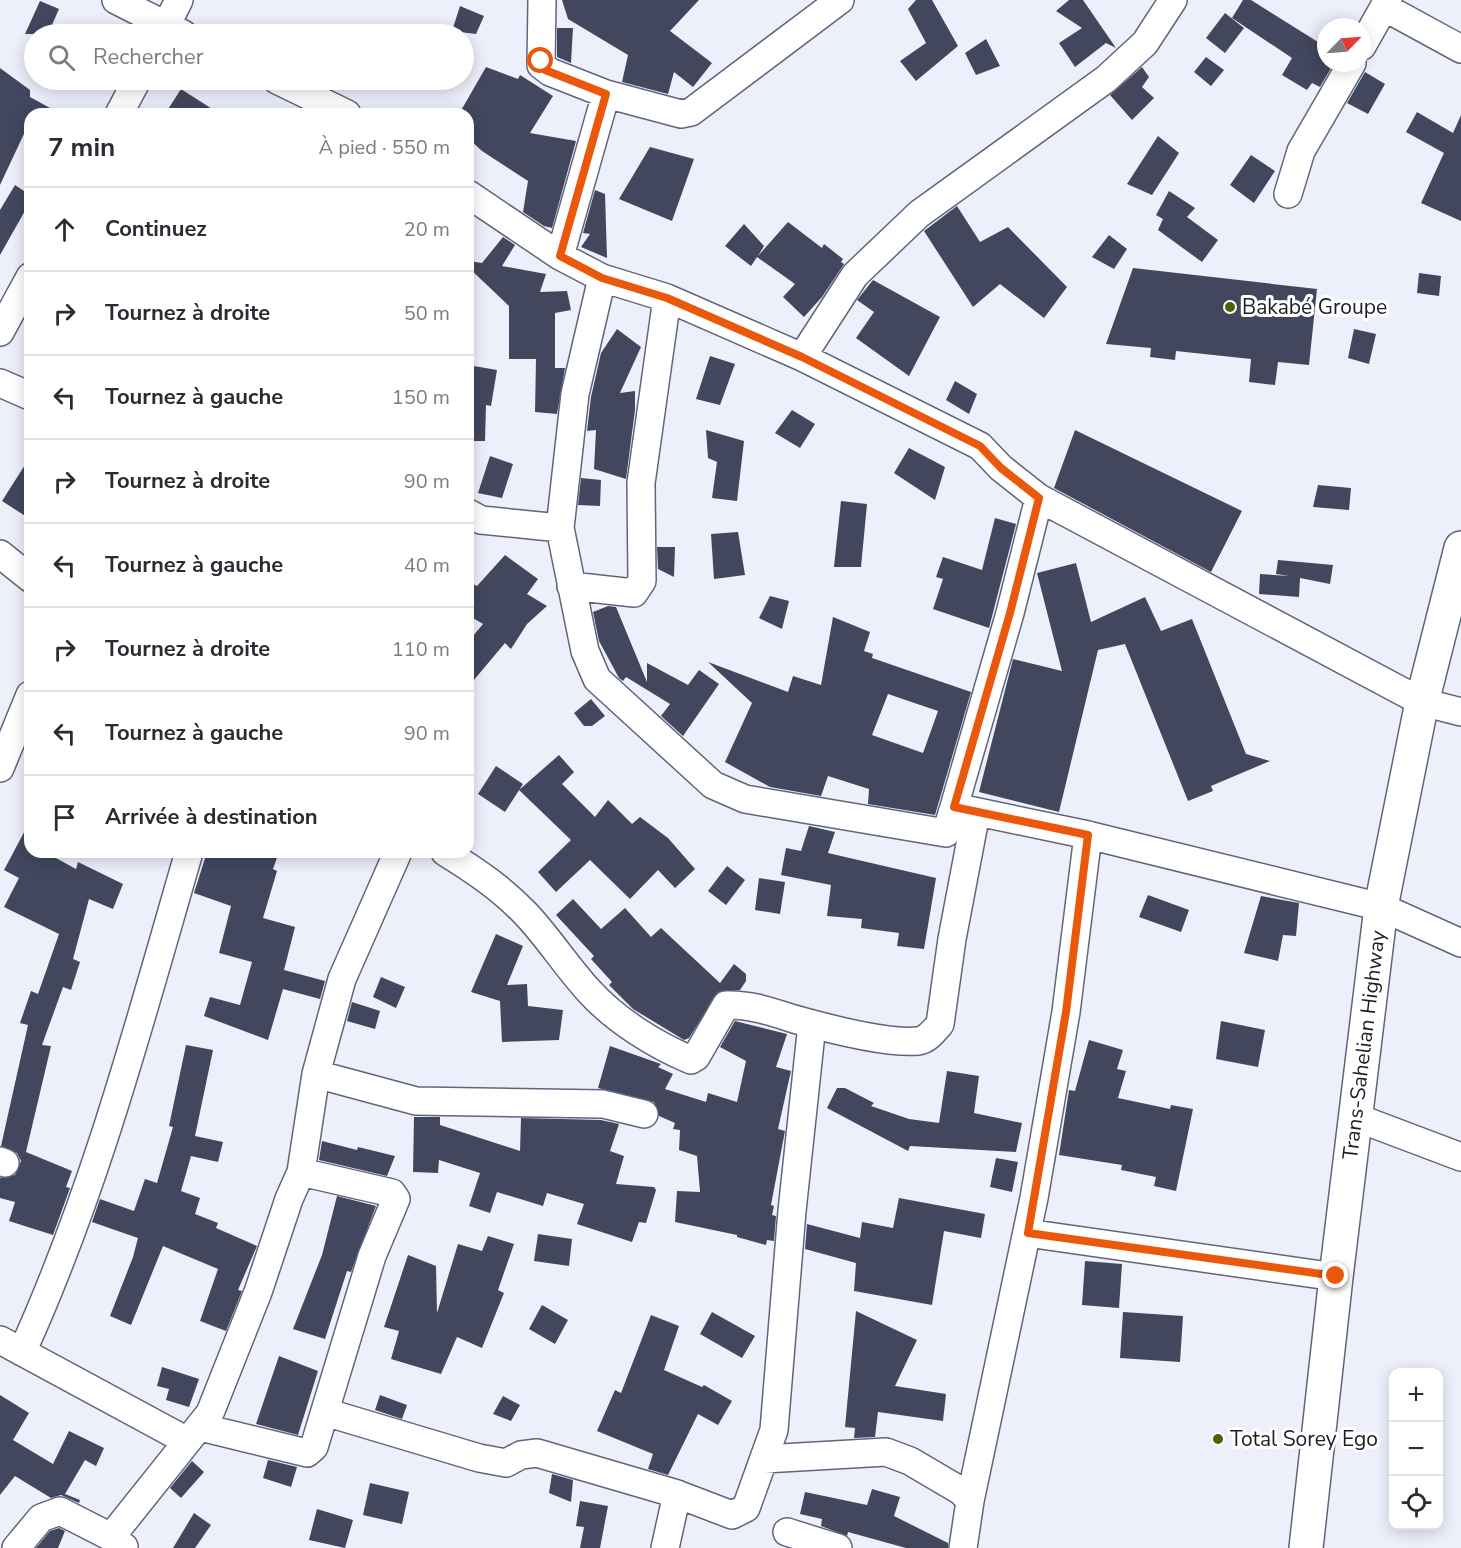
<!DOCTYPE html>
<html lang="fr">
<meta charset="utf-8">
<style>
body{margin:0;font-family:"Nunito Sans",sans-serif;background:#f2f2f3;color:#2b2b33}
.controls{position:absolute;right:18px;bottom:18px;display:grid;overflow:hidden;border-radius:12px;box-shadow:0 3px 15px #0003}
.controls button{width:54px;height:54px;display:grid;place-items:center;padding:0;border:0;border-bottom:2px solid #e1e1e2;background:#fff;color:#2b2b33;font:30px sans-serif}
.compass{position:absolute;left:1317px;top:18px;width:54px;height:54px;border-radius:50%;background:#fff;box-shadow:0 3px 15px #0003;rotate:65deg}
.stop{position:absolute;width:18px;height:18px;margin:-14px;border:4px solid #ea580c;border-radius:50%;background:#fff}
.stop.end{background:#ea580c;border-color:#fff;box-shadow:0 2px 6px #0008}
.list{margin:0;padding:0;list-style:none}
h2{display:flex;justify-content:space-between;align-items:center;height:78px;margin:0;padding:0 24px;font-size:26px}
h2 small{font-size:20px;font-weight:400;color:#7c7c81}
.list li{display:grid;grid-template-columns:39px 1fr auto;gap:18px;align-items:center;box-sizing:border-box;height:84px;padding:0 24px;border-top:2px solid #e1e1e2}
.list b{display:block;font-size:22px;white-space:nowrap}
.list em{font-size:20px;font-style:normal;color:#7c7c81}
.icon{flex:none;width:33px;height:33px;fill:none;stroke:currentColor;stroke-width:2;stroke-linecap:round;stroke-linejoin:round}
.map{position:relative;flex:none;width:1461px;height:1548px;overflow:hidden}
.search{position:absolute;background:#fff;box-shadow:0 3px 15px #0003;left:24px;top:24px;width:450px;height:66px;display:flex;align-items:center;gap:15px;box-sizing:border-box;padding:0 21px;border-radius:33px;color:#7c7c81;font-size:22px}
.panel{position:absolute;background:#fff;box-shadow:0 3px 15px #0003;left:24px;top:108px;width:450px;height:750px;border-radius:18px}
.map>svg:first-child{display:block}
.building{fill:#42475e;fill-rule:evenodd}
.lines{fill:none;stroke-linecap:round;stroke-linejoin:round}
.minor-casing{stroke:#60657e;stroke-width:30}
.highway-casing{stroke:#60657e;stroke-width:36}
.minor{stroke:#fff;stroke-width:27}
.highway{stroke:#fff;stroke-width:33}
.route{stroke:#ea580c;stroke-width:8}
.poi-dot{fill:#525f00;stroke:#fff;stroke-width:2}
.labels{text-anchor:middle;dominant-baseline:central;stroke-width:6;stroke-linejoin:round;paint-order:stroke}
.poi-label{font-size:21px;fill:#1b1d27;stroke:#fff;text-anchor:start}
.street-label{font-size:21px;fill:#1b1d27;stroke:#fff}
</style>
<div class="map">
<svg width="1461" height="1548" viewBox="0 0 1461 1548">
<rect width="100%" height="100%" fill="#edf0fb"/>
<path class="building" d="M562 0H699L670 31 712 63 693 87 674 72 668 94 622 82 628 55 568 19Z
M916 0H932L958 46 916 81 900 61 926 43 908 9Z
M1069 0H1083L1116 48 1106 43 1075 67 1059 43 1082 28 1056 11Z
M1243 0H1251L1326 47V63H1334L1320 87 1312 83 1307 90 1282 75 1292 58 1232 18Z
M40 1 59 9 48 34H25Z
M460 6 484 16 476 34 452 31Z
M1225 13 1244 28 1225 53 1206 38Z
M557 28H573L571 63 557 57Z
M986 39 1000 66 976 75 965 53Z
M1206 57 1224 70 1211 86 1194 72Z
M486 67 518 79 520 75 553 96 530 133 576 141 552 228 544 226 523 212 528 181 482 151 468 138V114H459Z
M1142 67 1149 77 1142 87 1154 98 1132 120 1110 95Z
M0 68 30 90V97L61 114H30V121L0 185Z
M1365 72 1385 84 1368 114 1347 103Z
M181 89 220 114H165Z
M1417 112 1453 133 1461 115V221L1421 203 1444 153 1406 132Z
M1158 136 1179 153 1152 195 1127 184Z
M650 147 694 159 672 221 619 199Z
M1251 155 1275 171 1254 203 1230 185Z
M15 185 30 195V202L0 255V210Z
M595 190 605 194 607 258 581 247 590 234 583 233Z
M1169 191 1195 208 1187 217 1218 240 1202 262 1158 230 1163 219 1156 215Z
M957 206 980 242 1008 227 1067 287 1044 318 1000 284 973 307 924 231Z
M788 222 822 248 824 244 843 259 841 262 844 264 822 297 804 317 783 297 795 284 757 257 751 266 725 246 744 224 764 246 758 256Z
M1109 235 1127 249 1114 269 1092 257Z
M503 237 515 245 502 266 546 274 540 292 567 291 571 310 555 313V368H565L557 414 535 412 536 359H509V306L468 267V261L482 263Z
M1133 268 1317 289 1309 365 1278 362 1275 385 1249 382 1251 359 1176 351 1175 360 1150 357 1151 348 1106 344Z
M1419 273 1441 276 1439 296 1417 293Z
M873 280 940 317 909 376 856 338 874 312 857 300Z
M617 329 641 347 620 393 635 391V410L626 479 594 469 596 430 587 431 591 397 601 353Z
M1354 329 1376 334 1369 364 1348 358Z
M710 356 735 364 720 405 696 399Z
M468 365 497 370 491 406 486 405 485 441H468Z
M955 381 977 394 969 414 946 400Z
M792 410 815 424 800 448 775 433Z
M706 430 744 441 737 501 712 498 717 462 708 458Z
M1075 430 1242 511 1211 572 1054 488Z
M909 448 945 467 935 500 894 473Z
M490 456 513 464 502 498 478 493Z
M30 457V519L2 501Z
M581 478 601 480 600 506 578 505Z
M1318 485 1351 488 1349 510 1313 507Z
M841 501 867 504 861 567H834Z
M995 518 1016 524 989 628 933 609 943 579 936 577 943 557 982 570Z
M738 532 745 575 714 579 711 534Z
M657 547H675L674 577 658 569Z
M505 555 538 579 527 594 547 606 527 624 511 649 505 643 468 687V642L483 624 468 615V582L477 586Z
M1278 560 1333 565 1330 584 1300 578 1299 597 1259 594 1260 574 1290 576 1276 574Z
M1076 563 1091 622 1145 597 1161 631 1192 619 1246 754 1270 761 1211 786 1213 791 1188 801 1125 644 1098 650 1059 812 979 792 1013 659 1062 671 1037 573Z
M770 596 789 601 782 629 759 618Z
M608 606 616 607 647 682V663L688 685 699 670 719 684 683 736 661 716 670 704 626 677 623 681 619 678 599 641 593 612Z
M833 617 870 632 864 651 873 654 872 658 971 692 935 815 868 804 869 789 828 776 821 796 770 787 725 762 752 703 708 662 788 692 793 676 821 685ZM888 694 938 711 923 753 872 735Z
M591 699 605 716 592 726H584L574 713Z
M559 755 574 772 562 784 595 817 608 800 632 824 640 817 668 838 695 869 675 888 658 870 630 899 590 860 556 892 538 872 571 840 519 790Z
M496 766 523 784 505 812 478 794Z
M30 821V852H45L76 869 78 862 123 884 113 909 89 899 73 959 80 962 71 990 63 987 42 1045 51 1046 26 1152 72 1171 66 1187 70 1188 53 1235 9 1221 15 1202 0 1198V1178L15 1175 21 1161 17 1153 1 1146 28 1025 20 1023 31 991 38 994 59 934 4 907 19 878 4 870Z
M809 826 835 832 828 853 936 878 924 949 897 946 899 933 861 928 862 919 827 916 831 885 781 875 786 848 801 851Z
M207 852H279L273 869 277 871 263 918 295 927 284 970 325 981 320 999 283 989 268 1040 204 1016 210 997 240 1005 252 962 219 953 231 906 194 893Z
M727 866 745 880 726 905 708 891Z
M759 878 785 882 780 914 755 910Z
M1148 895 1189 910 1181 932 1139 917Z
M1261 896 1299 903 1296 936 1283 935 1278 961 1244 953Z
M573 899 601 929 625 908 651 937 661 928 720 983 734 964 746 974V981L740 990 718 992 689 1038 684 1040 633 1009 609 985 612 982 591 959 594 956 556 915Z
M496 934 523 946 507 985 527 984 528 1006 563 1010 559 1040 502 1042 500 1001 471 992Z
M381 977 405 987 396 1008 373 997Z
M352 1002 380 1011 375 1029 347 1021Z
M735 1021 787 1034 776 1067 791 1071 778 1129 785 1131 771 1205 774 1206 772 1215 776 1216 774 1241 767 1240 766 1245 737 1237V1235L675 1222 677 1191 700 1192 697 1156 679 1150 680 1130 673 1129 675 1123 659 1116 654 1102 598 1088 610 1046 661 1064 658 1067 673 1074 665 1089 706 1102 708 1093 737 1102 746 1061 720 1047Z
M1221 1021 1265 1030 1258 1067 1216 1059Z
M1089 1040 1123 1050 1117 1069 1126 1071 1118 1098 1170 1109 1171 1105 1193 1109 1176 1191 1154 1186 1156 1177 1121 1170 1122 1165 1059 1155 1069 1090 1075 1091Z
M186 1045 213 1050 195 1136 223 1142 218 1162 191 1156 181 1191 200 1198 195 1214 218 1223 216 1228 257 1246 238 1290 242 1291 226 1331 200 1321 218 1269 163 1246 131 1325 110 1316 133 1257 138 1238 92 1222 100 1199 134 1211 145 1179 157 1183 173 1127 169 1126Z
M947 1071 979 1076 974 1113 1022 1123 1016 1152 910 1146 908 1151 827 1108 837 1088H845L874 1103 871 1106 909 1119 939 1123Z
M414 1117H440V1125L520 1151 521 1118 601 1120 619 1124 610 1151 624 1156 616 1184 654 1187 656 1190 646 1223 639 1222 632 1242 577 1224 584 1204 547 1193 543 1206 497 1192 490 1213 469 1206 480 1173 439 1160 438 1173 413 1172Z
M322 1141 357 1150 358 1147 395 1156 387 1176 319 1160Z
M996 1158 1018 1162 1012 1192 990 1187Z
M337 1196 376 1206 351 1272 347 1271 325 1339 293 1329 322 1255Z
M899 1198 985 1214 981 1238 944 1231 932 1305 854 1291 856 1263 805 1249 807 1224 860 1238 862 1222 893 1228Z
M538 1234 572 1239 569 1266 534 1261Z
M488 1236 514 1244 498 1290 504 1293 482 1348 457 1337 441 1374 391 1359 399 1331 384 1327 408 1255 436 1266 437 1313 458 1244 482 1251Z
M1085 1261 1122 1264 1119 1308 1082 1305Z
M542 1305 568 1320 555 1344 529 1329Z
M856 1311 917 1340 895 1386 946 1394 943 1421 878 1412 875 1437 854 1438 855 1428 845 1427Z
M712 1312 755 1336 742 1358 700 1334Z
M1123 1312 1183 1316 1180 1362 1120 1358Z
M651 1315 679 1326 664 1370 702 1387 704 1385 732 1401 718 1425 698 1414 668 1475 648 1469 653 1454 597 1431 615 1390 621 1393Z
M279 1356 318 1371 298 1435 256 1424Z
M162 1367 199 1379 189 1407 166 1400 169 1389 157 1386Z
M0 1395 29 1413 13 1440 53 1464 69 1431 104 1448 96 1466 85 1460 65 1494 80 1500 79 1503 61 1495 51 1498 15 1476 0 1495Z
M380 1395 407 1405 402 1419 375 1410Z
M503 1396 520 1405 511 1421 493 1414Z
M268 1460 297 1467 291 1487 263 1478Z
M192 1461 204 1472 181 1498 170 1488Z
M552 1474 573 1480 571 1502 549 1493Z
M370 1483 409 1492 402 1524 363 1515Z
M872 1489 900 1497 894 1516 948 1543V1548H906L848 1532 847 1536 821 1526 822 1519 800 1514 805 1492 867 1505Z
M580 1501 608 1506 600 1548H580L584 1527 576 1526Z
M317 1509 353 1520 345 1548 309 1540Z
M194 1513 211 1525 195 1548H173Z
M59 1528 65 1531 58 1548H36L50 1531Z"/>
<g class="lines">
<defs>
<path id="minor" d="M116 0 183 34
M542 0 541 65 550 72 606 94 560 256
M1384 7 1461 49
M162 34 179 0
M1362 46 1388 0
M277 80 347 114
M606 94 681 114 691 112 840 0
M119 114 137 80
M468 194 560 256 602 278 667 298 802 357 980 446 1001 468 1039 498 1422 702 1461 712
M1288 194 1301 151 1352 63
M602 278 575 394 560 528 585 651 597 679 713 785 745 799 946 833 954 807 1088 835 1381 907 1461 943
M0 332 30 277
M802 357 855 275 919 214 1106 79 1145 43 1173 0
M0 383 30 396
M468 513 481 520 560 528
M0 554 30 578
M571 586 634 593 642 581 641 483 667 298
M0 768 30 695
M954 807 1010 613 1039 498
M445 852C474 870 501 888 525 913 548 937 566 966 589 991 615 1020 655 1045 691 1060L696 1057 726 1005C750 1004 772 1012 794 1019 826 1028 886 1044 918 1041 927 1040 934 1031 940 1024L952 939 976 813
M316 1074 416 1101 603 1104 644 1114
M1355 1117 1461 1157
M0 1161 5 1163
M1027 1233 1336 1277
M0 1340 187 1441
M22 1352C95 1192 140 1021 189 852
M325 1412 479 1458 506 1463 521 1455 537 1453 677 1494
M200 1427 307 1453 314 1447 372 1256 396 1199 392 1193 301 1172
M764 1459 886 1452 910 1461 961 1491 970 1501
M787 1532 838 1548
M111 1537 210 1413 258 1292 289 1199 301 1172 316 1074 342 979 398 852
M16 1548 41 1518 60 1511 111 1537 124 1547
M665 1548 677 1494 732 1515 746 1508 774 1430 792 1211 812 1024
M963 1548 970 1501 1034 1198 1066 1012 1088 835"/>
<path id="highway" d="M1306 1548 1336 1277 1381 907 1422 702 1461 548"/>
</defs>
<use href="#minor" class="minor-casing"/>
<use href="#highway" class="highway-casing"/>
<use href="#minor" class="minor"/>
<use href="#highway" class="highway"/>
</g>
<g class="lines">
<path class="route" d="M541 61 545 70 606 94 560 256 602 278 667 298 802 357 980 446 1001 468 1039 498 1010 613 954 807 1088 835 1066 1012 1028 1233 1336 1276"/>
</g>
<g class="poi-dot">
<circle cx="1230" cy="307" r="6"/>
<circle cx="1218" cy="1439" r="6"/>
</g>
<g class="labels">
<g class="poi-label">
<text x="1242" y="307">Bakabé Groupe</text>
<text x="1230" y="1439">Total Sorey Ego</text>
</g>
<g class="street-label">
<text transform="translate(1364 1045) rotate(-83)">Trans-Sahelian Highway</text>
</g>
</g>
</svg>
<div class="controls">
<button>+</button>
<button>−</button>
<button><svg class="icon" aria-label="locate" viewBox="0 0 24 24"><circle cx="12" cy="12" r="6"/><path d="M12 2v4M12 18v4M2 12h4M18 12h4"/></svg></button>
</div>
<svg class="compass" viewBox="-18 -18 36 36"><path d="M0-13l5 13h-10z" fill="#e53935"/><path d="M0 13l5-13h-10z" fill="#7c7c81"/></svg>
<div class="stop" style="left:541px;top:61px"></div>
<div class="stop end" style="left:1336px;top:1276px"></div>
<div class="search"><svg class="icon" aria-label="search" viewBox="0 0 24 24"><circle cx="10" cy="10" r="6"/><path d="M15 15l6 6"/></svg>Rechercher</div>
<section class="panel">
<h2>7 min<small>À pied · 550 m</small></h2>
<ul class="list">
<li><svg class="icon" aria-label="ahead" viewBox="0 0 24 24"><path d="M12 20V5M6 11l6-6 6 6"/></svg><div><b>Continuez</b></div><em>20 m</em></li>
<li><svg class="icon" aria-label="right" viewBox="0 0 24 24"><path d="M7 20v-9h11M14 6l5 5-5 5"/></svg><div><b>Tournez à droite</b></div><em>50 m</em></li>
<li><svg class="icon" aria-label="left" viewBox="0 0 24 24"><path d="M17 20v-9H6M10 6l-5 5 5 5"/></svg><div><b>Tournez à gauche</b></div><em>150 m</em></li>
<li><svg class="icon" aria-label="right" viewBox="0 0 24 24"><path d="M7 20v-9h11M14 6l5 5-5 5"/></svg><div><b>Tournez à droite</b></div><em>90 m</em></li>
<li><svg class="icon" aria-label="left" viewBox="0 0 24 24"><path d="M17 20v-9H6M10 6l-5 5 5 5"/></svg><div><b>Tournez à gauche</b></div><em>40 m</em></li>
<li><svg class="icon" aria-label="right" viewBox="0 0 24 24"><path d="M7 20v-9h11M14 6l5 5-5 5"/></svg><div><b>Tournez à droite</b></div><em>110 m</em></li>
<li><svg class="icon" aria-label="left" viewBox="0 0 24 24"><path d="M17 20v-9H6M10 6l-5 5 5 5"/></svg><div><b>Tournez à gauche</b></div><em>90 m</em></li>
<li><svg class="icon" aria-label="arrive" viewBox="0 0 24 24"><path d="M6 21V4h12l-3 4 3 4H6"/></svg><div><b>Arrivée à destination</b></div></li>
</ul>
</section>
</div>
